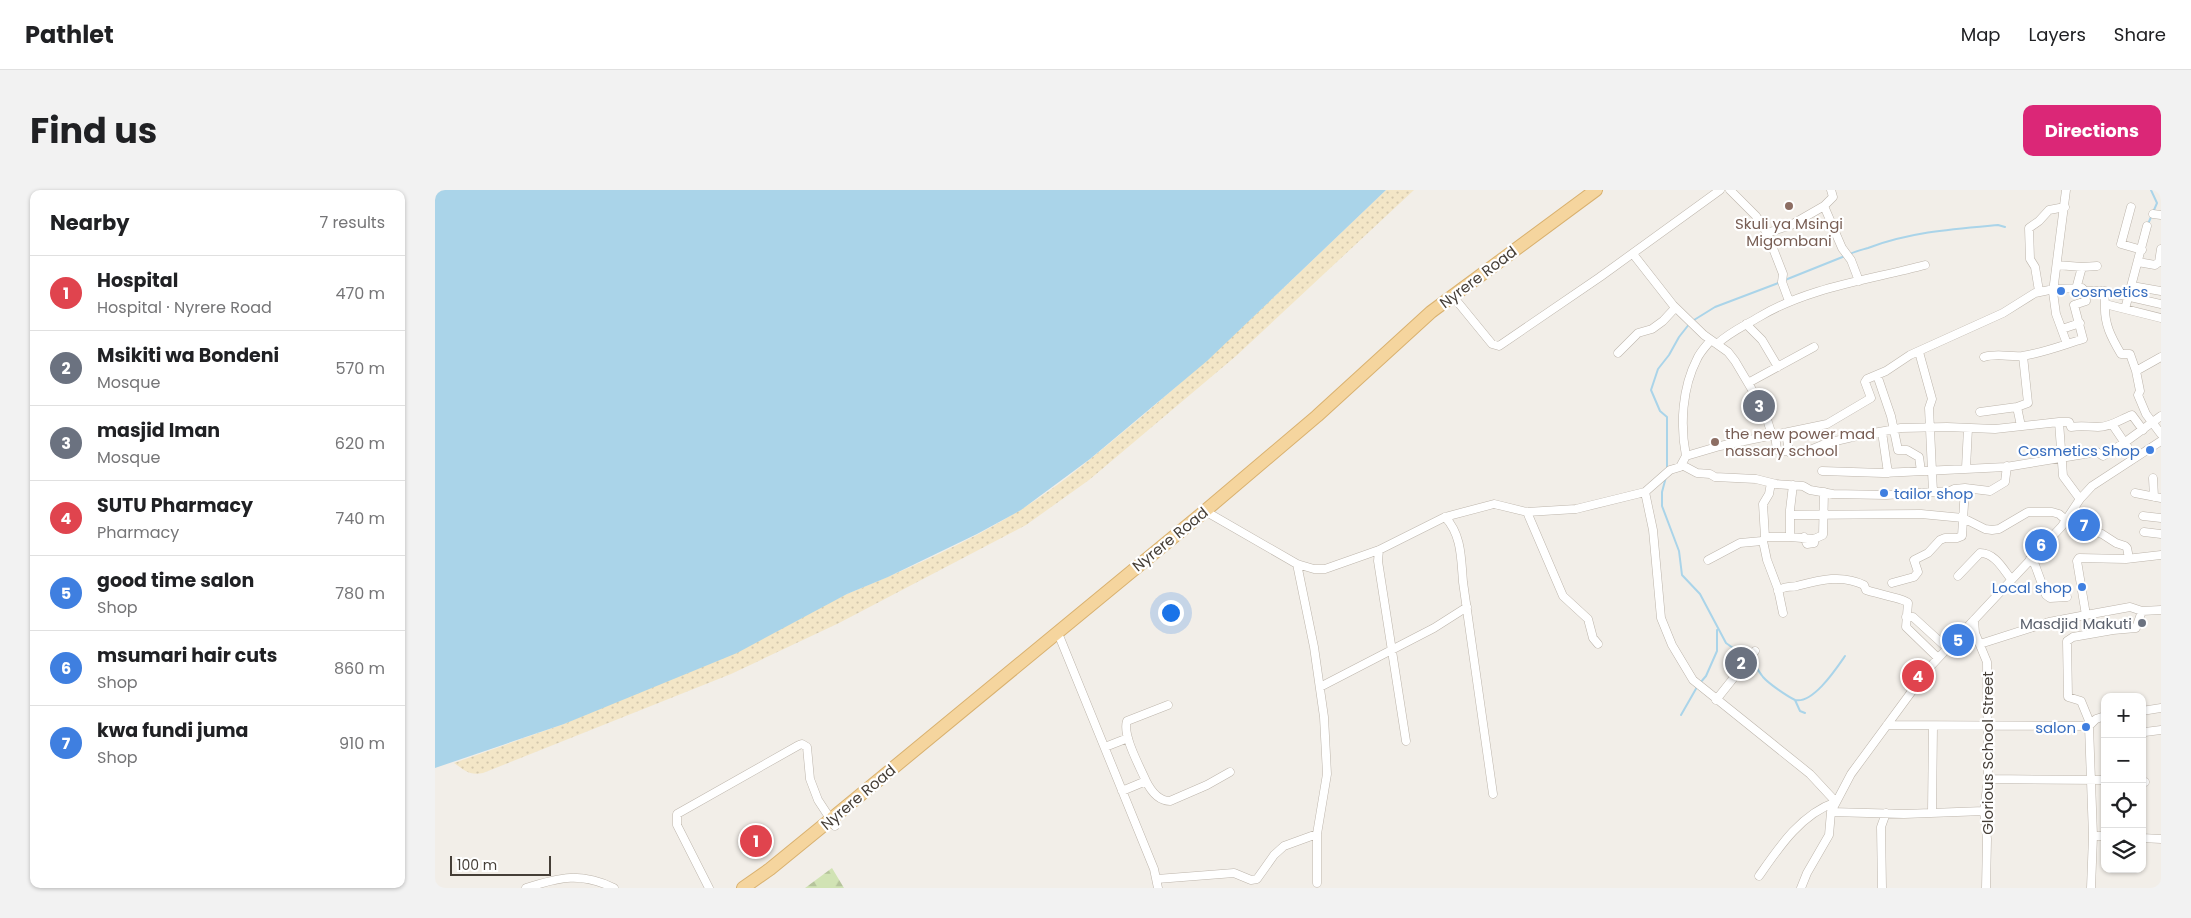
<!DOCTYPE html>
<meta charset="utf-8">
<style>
body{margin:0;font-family:Poppins,sans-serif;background:#f2f2f2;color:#202124}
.controls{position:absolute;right:15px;bottom:15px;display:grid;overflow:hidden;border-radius:10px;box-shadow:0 1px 4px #0004}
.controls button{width:45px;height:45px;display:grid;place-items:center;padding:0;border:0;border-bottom:1px solid #e0e0e0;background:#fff;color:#202124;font:25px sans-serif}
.scale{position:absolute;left:15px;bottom:12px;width:101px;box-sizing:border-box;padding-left:5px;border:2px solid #453e37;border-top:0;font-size:14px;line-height:18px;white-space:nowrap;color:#453e37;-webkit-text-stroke:4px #fff;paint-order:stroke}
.you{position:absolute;left:735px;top:422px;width:18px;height:18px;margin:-12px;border:4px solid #fff;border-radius:50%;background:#1a73e8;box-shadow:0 0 0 8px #1a73e833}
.badge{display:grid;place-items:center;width:32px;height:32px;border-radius:50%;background:#db2777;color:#fff;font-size:16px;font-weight:700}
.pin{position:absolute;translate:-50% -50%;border:2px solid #fff;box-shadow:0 1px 5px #0006}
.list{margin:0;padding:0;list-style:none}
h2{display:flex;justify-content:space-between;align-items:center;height:65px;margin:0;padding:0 20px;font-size:21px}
h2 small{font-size:16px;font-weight:400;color:#757577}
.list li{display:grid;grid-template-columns:32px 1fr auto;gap:15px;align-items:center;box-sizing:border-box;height:75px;padding:0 20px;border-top:1px solid #e0e0e0}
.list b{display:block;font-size:19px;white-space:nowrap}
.list p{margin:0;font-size:16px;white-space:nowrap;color:#757577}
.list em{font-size:16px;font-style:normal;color:#757577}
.icon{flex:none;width:28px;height:28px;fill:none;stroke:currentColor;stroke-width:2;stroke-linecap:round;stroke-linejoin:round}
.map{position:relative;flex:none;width:1726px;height:698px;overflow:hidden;border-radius:10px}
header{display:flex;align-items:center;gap:30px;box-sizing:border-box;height:70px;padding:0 25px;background:#fff;border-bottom:1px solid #e0e0e0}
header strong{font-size:24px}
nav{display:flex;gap:28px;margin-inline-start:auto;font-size:18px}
.intro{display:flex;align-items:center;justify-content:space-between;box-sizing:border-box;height:120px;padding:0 30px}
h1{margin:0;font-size:35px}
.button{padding:12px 22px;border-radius:10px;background:#db2777;color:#fff;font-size:18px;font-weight:700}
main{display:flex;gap:30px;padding:0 30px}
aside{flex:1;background:#fff;border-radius:10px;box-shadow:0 1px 4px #0004}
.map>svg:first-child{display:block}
.forest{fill:url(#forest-firs)}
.sand{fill:url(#sand-dots)}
.water{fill:#aad4e9}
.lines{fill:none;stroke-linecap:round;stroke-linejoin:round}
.stream{stroke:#aad4e9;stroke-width:2}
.minor-casing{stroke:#bdb5ab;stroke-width:9}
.primary-casing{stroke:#d9b16f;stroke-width:14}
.minor{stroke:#fff;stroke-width:8}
.primary{stroke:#f5d59e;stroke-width:12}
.education-dot{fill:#8d6e63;stroke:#fff;stroke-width:2}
.shop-dot{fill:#3f7fe0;stroke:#fff;stroke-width:2}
.worship-dot{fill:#6b7280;stroke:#fff;stroke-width:2}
.labels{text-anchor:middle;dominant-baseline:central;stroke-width:4.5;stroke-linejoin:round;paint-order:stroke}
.education-label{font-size:15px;fill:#785e54;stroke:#fff}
.street-label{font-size:15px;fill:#453e37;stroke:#fff}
.shop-label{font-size:15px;fill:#366cbe;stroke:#fff;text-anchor:end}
.worship-label{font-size:15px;fill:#5b616d;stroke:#fff;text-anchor:end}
</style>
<header>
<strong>Pathlet</strong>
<nav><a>Map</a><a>Layers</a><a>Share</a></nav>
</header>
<div class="intro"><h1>Find us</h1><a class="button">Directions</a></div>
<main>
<aside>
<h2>Nearby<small>7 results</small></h2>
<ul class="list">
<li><span class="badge" style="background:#e0444e">1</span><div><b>Hospital</b><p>Hospital · Nyrere Road</p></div><em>470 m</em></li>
<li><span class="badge" style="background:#6b7280">2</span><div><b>Msikiti wa Bondeni</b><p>Mosque</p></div><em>570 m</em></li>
<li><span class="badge" style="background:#6b7280">3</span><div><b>masjid Iman</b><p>Mosque</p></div><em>620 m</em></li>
<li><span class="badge" style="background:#e0444e">4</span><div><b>SUTU Pharmacy</b><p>Pharmacy</p></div><em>740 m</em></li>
<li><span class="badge" style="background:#3f7fe0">5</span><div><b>good time salon</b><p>Shop</p></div><em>780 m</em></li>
<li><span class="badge" style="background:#3f7fe0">6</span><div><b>msumari hair cuts</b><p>Shop</p></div><em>860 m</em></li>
<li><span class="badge" style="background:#3f7fe0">7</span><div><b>kwa fundi juma</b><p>Shop</p></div><em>910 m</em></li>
</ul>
</aside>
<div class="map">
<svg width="1726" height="698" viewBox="0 0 1726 698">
<defs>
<pattern id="forest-firs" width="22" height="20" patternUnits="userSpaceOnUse" patternTransform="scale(1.25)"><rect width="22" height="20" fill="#d1e3b4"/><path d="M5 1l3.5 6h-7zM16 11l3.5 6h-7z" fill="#b5c49b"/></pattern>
<pattern id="sand-dots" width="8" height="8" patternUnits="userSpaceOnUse" patternTransform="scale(1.25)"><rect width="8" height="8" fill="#f3e6c7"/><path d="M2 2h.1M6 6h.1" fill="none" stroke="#d2c6ac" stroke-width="1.8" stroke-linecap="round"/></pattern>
</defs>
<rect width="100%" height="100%" fill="#f2eee8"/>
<path class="forest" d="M397 678 409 698H370Z"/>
<path class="sand" d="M951 0H979L801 166 654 290 591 335 404 433 296 484 48 583C35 586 29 580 19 573L129 534 412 404C470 380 531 354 585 320 628 294 666 260 705 228 790 156 870 77 951 0Z"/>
<path class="water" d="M0 0H951L772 171 655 269 586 320 542 344 453 387 412 404 302 463 129 534 0 578Z"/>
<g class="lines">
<path class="stream" d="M1713 34 1722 13 1716 0
M1415 64C1421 61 1426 60 1433 58 1475 42 1518 39 1563 35L1570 37
M1350 90 1410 66
M1259 130 1280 117 1346 92
M1232 278V227L1225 221 1216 200 1223 179 1234 165 1244 147 1255 133
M1231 287 1227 302V316L1244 361 1247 385 1265 404 1291 453 1312 468
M1316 471C1321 476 1324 482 1328 487 1334 494 1352 506 1360 510L1365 521 1370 523
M1265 493 1271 486 1282 461V440
M1360 510C1378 514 1401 479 1410 466
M1246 525 1262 497"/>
<defs>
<path id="minor" d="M1295 0 1321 26 1332 43 1348 84 1347 92 1354 111
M1631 0 1618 102 1621 124 1632 154
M1389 16 1398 7 1396 0
M1696 17 1686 54 1707 60
M1718 24 1726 25
M1332 43 1356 35 1389 16 1407 58 1416 70 1424 91
M1726 59 1724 72H1726
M1198 64 1238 115 1269 145 1293 162 1300 171 1329 220 1337 245
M1703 72 1720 75 1724 72
M1622 75 1647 77 1662 76
M1697 96 1726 101
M1641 99 1647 77
M1604 101 1600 77 1595 69 1594 38 1604 31 1614 20 1630 17
M1669 101 1726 114
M1021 110 1057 154 1064 156 1165 87 1285 0
M1670 114C1669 134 1676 147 1686 164H1695L1701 181
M1690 119 1712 36
M1311 134 1327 150 1343 177
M1627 139 1645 133
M1282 154C1295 142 1309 136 1324 127 1374 97 1434 90 1490 75
M1484 162 1497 209 1494 218 1498 302
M1183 163 1203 143 1217 139 1228 131 1240 118
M1549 167C1562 163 1574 167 1587 166 1608 163 1628 155 1648 149L1639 115 1651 111 1650 101
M1726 167 1701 181 1705 201 1703 205 1711 224 1726 244
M1442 185 1456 226 1463 260H1472L1484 267 1486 281
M1313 193 1379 157
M1545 222 1582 217
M1677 234 1700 268
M1586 236 1582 217 1593 213 1588 166
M1447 242 1453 283
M1351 243 1354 262
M1340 245 1342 260 1368 263 1392 253 1422 246 1466 238 1512 237 1560 239 1624 232
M1251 266C1245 235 1247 198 1262 169 1265 162 1271 156 1276 150
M1247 275 1262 283 1275 284 1280 287 1321 289 1341 294 1368 296 1375 300 1398 304 1451 305 1515 301 1519 299 1530 298 1527 346 1522 348H1510L1505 350 1493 363 1479 370 1483 382 1479 387 1457 393
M1531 278 1533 238
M1387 281 1448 283 1571 277 1662 262 1668 266 1689 253 1726 226
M1718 288 1719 307
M1530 298 1555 301 1570 292 1572 276
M1210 302 1218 340 1226 428 1237 455 1258 490 1375 584 1401 612
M1700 303 1726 308
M1645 309 1628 286 1624 232H1634L1636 237C1648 235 1653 237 1663 237 1676 237 1686 229 1697 225L1708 240
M770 321 862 374 879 379H890L944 360 1010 327 1059 314 1092 322 1141 319 1210 302 1235 280 1245 277 1251 266 1285 256 1392 234 1436 208 1430 192 1432 189 1451 181 1475 165 1568 123 1600 103 1619 99 1647 98 1650 101H1669L1670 114 1726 128
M1092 322 1128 406 1153 429 1158 448 1163 454
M1355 325 1486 324 1528 328 1550 339 1557 340 1564 339 1593 322H1617L1624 324 1631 330 1667 344 1681 353 1690 356 1692 358 1694 368
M1708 326 1726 328
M1010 327C1027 345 1026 369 1028 392L1058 604
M1709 342 1726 344
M1330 347 1328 314 1334 304 1336 293
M1355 347 1379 349V353L1372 354 1369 347
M1379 349 1388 345 1389 302
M1328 351 1332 370 1343 399 1348 423
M944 360 943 371 971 551
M1726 365 1691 369 1644 368 1642 371 1651 425 1695 417 1707 421 1726 420
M1595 369 1600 375 1611 405 1615 408 1632 407
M1273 370 1305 353 1327 351 1331 347H1355V320L1358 295
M862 374 879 457 889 527 892 584 882 644V693
M1523 386 1545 363C1560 363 1568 379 1576 389
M1343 401C1350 395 1354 398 1362 396 1385 390 1407 384 1429 395L1431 400C1439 403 1470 409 1473 413L1471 437 1503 468
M1471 427H1478L1512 458
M1539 430 1540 443 1552 472 1553 589 1549 621 1552 649 1551 698
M625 448 719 679 723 698
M1545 454 1614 432 1651 425
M885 497 999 438 1032 417
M1281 510 1320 461
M1707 521 1726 518
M1655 533 1646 511 1633 507 1632 451 1638 447 1678 440 1701 438 1707 421
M1452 535 1654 536 1658 646 1656 698
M1654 536 1661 529 1670 526
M1710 542 1726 540
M670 557 693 548
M1553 589 1670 590
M711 591C705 577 687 545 692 531L733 515
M1707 592H1710
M687 601 711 591C716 601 723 611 735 611L772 595 795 582
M1396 622 1469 624 1549 621
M1497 623 1498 536
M1658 646H1670
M1707 648 1726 649
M1324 686C1344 657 1366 624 1401 612
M722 689 799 683 816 690 822 689 839 665 849 656 882 644
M91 698C125 687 146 682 179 698
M274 698 242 635V624L364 555 367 554 372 557 375 589 383 610 400 636
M1366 698 1372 683 1394 645 1396 622 1416 584 1494 478 1627 336 1645 309 1657 296 1726 251
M1447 698 1446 637 1451 623"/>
<path id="primary" d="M308 698 335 679 395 630 770 321 882 226 996 122 1161 0"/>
</defs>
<use href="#minor" class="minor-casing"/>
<use href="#primary" class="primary-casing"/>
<use href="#minor" class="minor"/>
<use href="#primary" class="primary"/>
</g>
<g class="education-dot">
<circle cx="1354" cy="16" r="5"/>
<circle cx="1280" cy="252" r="5"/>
</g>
<g class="shop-dot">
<circle cx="1626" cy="101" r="5"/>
<circle cx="1715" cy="260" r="5"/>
<circle cx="1449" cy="303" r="5"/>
<circle cx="1647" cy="397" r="5"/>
<circle cx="1651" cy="537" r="5"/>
</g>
<circle class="worship-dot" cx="1707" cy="433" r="5"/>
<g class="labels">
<g class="education-label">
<text x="1354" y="33">Skuli ya Msingi<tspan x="1354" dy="17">Migombani</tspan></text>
<text x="1290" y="243" text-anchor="start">the new power mad<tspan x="1290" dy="17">nassary school</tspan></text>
</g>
<g class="street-label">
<text transform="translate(1043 87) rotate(-37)">Nyrere Road</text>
<text transform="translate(735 349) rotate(-39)">Nyrere Road</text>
<text transform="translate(1552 563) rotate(-90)">Glorious School Street</text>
<text transform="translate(423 607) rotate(-40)">Nyrere Road</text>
</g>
<g class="shop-label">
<text x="1636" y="101" text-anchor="start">cosmetics</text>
<text x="1705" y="260">Cosmetics Shop</text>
<text x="1459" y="303" text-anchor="start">tailor shop</text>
<text x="1637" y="397">Local shop</text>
<text x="1641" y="537">salon</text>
</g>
<g class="worship-label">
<text x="1697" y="433">Masdjid Makuti</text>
</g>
</g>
</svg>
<div class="controls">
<button>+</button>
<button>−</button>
<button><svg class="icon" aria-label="locate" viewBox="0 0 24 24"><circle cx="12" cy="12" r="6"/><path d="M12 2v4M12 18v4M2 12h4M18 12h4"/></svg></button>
<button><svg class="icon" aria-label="layers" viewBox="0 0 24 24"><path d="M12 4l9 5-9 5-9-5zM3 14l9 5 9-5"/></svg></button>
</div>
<div class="scale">100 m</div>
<div class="you"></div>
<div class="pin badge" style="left:321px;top:651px;background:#e0444e">1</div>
<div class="pin badge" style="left:1306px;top:473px;background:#6b7280">2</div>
<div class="pin badge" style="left:1324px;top:216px;background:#6b7280">3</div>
<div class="pin badge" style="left:1483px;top:486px;background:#e0444e">4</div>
<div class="pin badge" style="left:1523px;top:450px;background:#3f7fe0">5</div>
<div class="pin badge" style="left:1606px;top:355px;background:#3f7fe0">6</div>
<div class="pin badge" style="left:1649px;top:335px;background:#3f7fe0">7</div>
</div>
</main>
